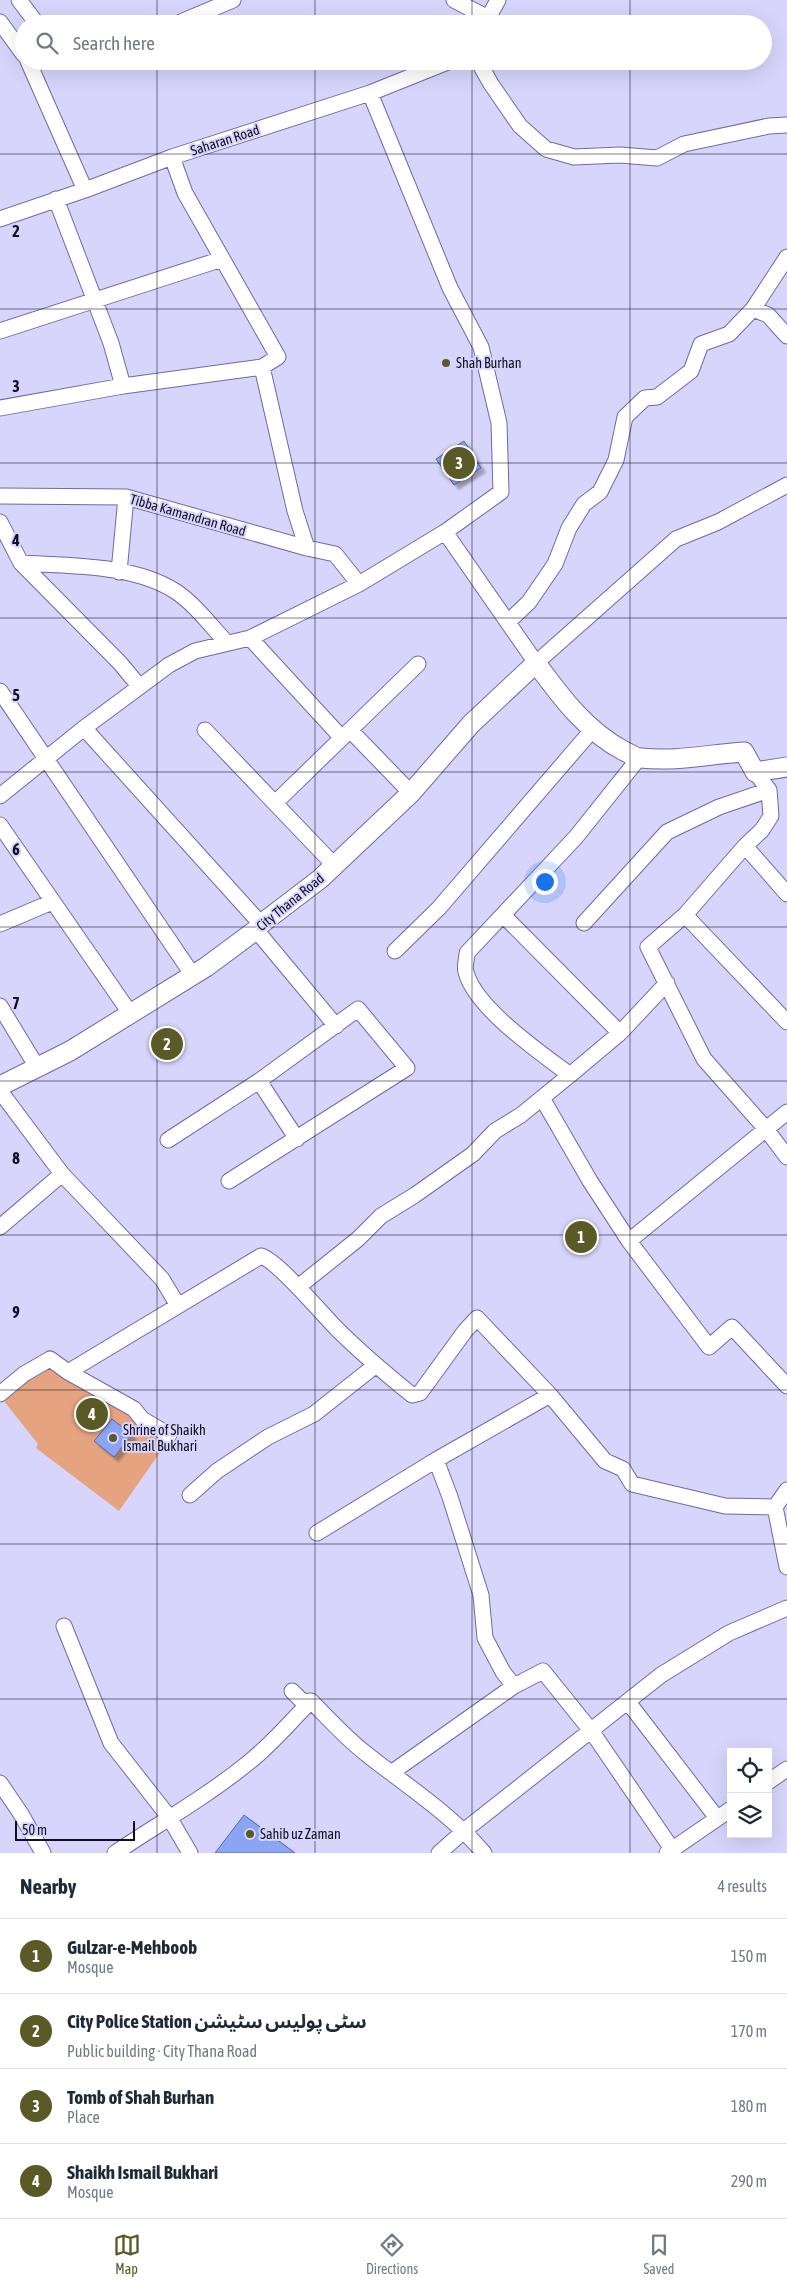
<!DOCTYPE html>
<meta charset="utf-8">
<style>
body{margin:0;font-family:"Asap Condensed","Noto Sans Arabic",sans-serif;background:#f2f2f3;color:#1f2937}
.controls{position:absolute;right:15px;bottom:15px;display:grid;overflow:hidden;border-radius:0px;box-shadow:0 5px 20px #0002}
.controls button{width:45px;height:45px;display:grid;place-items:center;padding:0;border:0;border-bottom:1px solid #e0e1e3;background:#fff;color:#1f2937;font:25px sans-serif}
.scale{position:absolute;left:15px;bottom:12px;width:120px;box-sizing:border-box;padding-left:5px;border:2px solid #120e25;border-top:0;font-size:14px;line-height:18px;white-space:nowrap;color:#120e25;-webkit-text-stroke:4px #d8d5fc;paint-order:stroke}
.you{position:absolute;left:544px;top:881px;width:18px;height:18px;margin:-12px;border:4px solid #fff;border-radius:50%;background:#1a73e8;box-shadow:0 0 0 8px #1a73e833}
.badge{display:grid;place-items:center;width:32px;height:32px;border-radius:50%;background:#5a5a27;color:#fff;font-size:16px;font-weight:700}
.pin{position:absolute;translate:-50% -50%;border:2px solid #fff;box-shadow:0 1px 5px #0006}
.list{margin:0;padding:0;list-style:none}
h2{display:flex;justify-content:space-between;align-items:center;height:65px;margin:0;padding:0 20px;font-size:21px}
h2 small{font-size:16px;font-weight:400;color:#747a83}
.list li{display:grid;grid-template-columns:32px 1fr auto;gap:15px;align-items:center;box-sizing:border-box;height:75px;padding:0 20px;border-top:1px solid #e0e1e3}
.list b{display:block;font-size:19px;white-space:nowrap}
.list p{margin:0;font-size:16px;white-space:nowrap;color:#747a83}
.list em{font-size:16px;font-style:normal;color:#747a83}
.icon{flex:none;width:28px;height:28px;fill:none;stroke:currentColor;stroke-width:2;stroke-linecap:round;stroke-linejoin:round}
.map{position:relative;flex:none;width:787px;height:1853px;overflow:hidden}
.search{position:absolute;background:#fff;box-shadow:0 5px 20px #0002;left:15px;right:15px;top:15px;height:55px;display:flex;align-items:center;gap:12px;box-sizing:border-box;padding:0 18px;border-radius:28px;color:#747a83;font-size:19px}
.sheet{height:365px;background:#fff}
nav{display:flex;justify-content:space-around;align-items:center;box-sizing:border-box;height:70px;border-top:1px solid #e0e1e3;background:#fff;font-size:14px;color:#747a83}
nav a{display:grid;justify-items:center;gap:2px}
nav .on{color:#5a5a27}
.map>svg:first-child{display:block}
.green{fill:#e5a380}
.building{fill:#8aa5f3;stroke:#5769a0;filter:url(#shadow)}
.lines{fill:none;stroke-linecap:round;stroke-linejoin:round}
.minor-casing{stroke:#7069a3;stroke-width:17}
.tertiary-casing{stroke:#7069a3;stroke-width:21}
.minor{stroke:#fff;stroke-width:15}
.tertiary{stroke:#fff;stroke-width:19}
.grid{fill:none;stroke:#120e25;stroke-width:1;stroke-opacity:0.55}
.poi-dot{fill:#5a5a27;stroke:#d8d5fc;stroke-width:2}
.labels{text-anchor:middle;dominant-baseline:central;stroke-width:4;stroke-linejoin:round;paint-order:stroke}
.street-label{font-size:14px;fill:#120e25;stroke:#d8d5fc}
.poi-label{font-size:14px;fill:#120e25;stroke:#d8d5fc;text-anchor:start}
.grid-label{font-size:16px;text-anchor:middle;font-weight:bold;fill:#120e25;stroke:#d8d5fc;stroke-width:4;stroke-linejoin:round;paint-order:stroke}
</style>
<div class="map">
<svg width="787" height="1853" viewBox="0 0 787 1853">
<defs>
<filter id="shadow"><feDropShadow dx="4.5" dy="4.5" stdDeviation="1" flood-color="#0004"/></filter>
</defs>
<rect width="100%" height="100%" fill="#d8d5fc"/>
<path class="green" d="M50 1359 134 1409 163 1448 119 1511 36 1448 38 1444 0 1396Z"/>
<path class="building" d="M464 441 481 468 454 485 436 459Z
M112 1419 132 1435 114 1457 94 1441Z
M244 1815 295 1853H215Z"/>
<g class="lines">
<defs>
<path id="minor" d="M19 0 37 24
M454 0 488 18
M0 22 24 55
M176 24 233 0
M485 24 498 0
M28 61 85 190
M478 61 491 84 520 126 546 149 574 157 620 155 657 158 684 144 769 126 787 125
M172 157 185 193 278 357 262 367 295 511 307 548
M56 199 111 343 123 386
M0 219 85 190 172 157 370 93 450 61
M787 257 753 309 768 315 787 336
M0 331 222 259
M0 408 123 386 262 367
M0 496 126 497 307 548 335 554 359 584
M0 522 21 563 120 663 139 686
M445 532 536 663 676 539 718 522 787 485
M21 563C69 566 133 564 175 591 195 604 211 626 227 643
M119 572 126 497
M508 622 529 602 555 564 569 528 584 504 600 492 616 460 625 417 645 398 657 397 691 371 701 344 729 334 753 309
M250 638 341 737
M0 691 192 974
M84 728 261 924
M205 730 334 865
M350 730 411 793
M639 758 576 837 467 953C467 959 464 967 466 972 475 1008 541 1053 570 1075L620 1033 667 983
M755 772 769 790 771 816 762 830 745 846 685 915 648 947 704 1059 766 1129 787 1157
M0 796 84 728 169 665 195 651 250 638 359 584 445 532 501 492 499 423 481 347 450 288 370 93
M275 803 418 664
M0 825 130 1013
M745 846 787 894
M503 915 620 1033
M685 915 787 1022
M584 923 667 832 719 807 769 790
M0 924 52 902
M256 930 336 1026
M395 951 439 908 593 729
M0 1006 37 1067
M259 1081 297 1139
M0 1091 62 1174 162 1279 177 1304
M542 1098 590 1181 629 1241 709 1347 732 1327 787 1386
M168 1140 259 1081 358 1009 407 1068 229 1181
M0 1227 62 1174
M629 1241 787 1112
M298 1287 358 1239 381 1216 415 1195 473 1154 495 1131 521 1115 570 1075
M68 1372 261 1256C278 1261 321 1313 336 1328 360 1352 386 1374 412 1395L420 1393 465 1331 477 1318 550 1395 605 1461 623 1469 632 1484 725 1506 775 1507
M0 1394 24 1374 50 1359 68 1372 134 1409 142 1419 169 1435
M436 1460 450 1497 481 1595 485 1638 503 1672 514 1686
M190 1495 217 1471 268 1437 314 1414 376 1365
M775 1507 787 1567
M775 1507 787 1490
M317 1533 436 1460 550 1395
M64 1626 111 1743 169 1817 190 1853
M292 1691 303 1702 311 1701C328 1718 345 1737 364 1752 405 1785 449 1812 484 1853
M628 1702 717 1818
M391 1773 514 1686 543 1671 592 1732 672 1849
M768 1782 787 1769
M0 1783 21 1814 43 1853
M115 1853C160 1823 206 1797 248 1763 271 1745 290 1722 311 1701
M439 1853 465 1830 661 1675 729 1633 787 1608
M667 1853 731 1809"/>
<path id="tertiary" d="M0 1086 70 1051 206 967 256 930 261 924 320 879 411 793 471 724 536 663C561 697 586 731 624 751 629 753 635 758 641 758 676 762 710 754 744 752L755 772 787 767"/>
</defs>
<use href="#minor" class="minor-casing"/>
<use href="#tertiary" class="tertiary-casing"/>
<use href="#minor" class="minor"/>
<use href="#tertiary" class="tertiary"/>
</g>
<path class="grid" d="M157 0V24M315 0V24M472 0V24M630 0V24M157 61V1853M315 61V1853M472 61V1853M630 61V1853M0 154H787M0 309H787M0 463H787M0 618H787M0 772H787M0 927H787M0 1081H787M0 1235H787M0 1390H787M0 1544H787M0 1699H787"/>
<g class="poi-dot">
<circle cx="446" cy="363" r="5"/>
<circle cx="113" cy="1438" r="5"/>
<circle cx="250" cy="1834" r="5"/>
</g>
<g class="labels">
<g class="street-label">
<text transform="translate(225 140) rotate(-18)">Saharan Road</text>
<text transform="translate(188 515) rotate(16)">Tibba Kamandran Road</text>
<text transform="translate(290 902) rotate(-39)">City Thana Road</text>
</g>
<g class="poi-label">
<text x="456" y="363">Shah Burhan</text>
<text x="123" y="1430">Shrine of Shaikh<tspan x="123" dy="16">Ismail Bukhari</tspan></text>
<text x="260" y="1834">Sahib uz Zaman</text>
</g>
</g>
<g class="grid-label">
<text x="16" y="237">2</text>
<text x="16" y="392">3</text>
<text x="16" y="546">4</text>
<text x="16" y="701">5</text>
<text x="16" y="855">6</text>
<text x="16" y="1009">7</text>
<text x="16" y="1164">8</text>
<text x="16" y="1318">9</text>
</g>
</svg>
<div class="controls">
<button><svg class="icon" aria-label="locate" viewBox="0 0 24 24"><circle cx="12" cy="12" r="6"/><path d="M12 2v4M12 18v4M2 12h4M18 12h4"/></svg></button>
<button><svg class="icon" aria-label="layers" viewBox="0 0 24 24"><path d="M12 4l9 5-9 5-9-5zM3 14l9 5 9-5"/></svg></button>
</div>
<div class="scale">50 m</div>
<div class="you"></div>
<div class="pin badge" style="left:581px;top:1237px">1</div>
<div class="pin badge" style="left:167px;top:1044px">2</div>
<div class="pin badge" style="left:459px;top:463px">3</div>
<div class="pin badge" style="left:92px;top:1414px">4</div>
<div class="search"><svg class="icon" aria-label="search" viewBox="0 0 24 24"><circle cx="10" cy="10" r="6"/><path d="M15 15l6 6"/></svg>Search here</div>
</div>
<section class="sheet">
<h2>Nearby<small>4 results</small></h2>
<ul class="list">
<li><span class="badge">1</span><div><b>Gulzar-e-Mehboob</b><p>Mosque</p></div><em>150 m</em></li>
<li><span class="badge">2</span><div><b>City Police Station سٹی پولیس سٹیشن</b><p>Public building · City Thana Road</p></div><em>170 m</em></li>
<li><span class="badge">3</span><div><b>Tomb of Shah Burhan</b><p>Place</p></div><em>180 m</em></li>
<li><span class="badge">4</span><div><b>Shaikh Ismail Bukhari</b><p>Mosque</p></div><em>290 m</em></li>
</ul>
</section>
<nav>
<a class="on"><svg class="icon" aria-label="map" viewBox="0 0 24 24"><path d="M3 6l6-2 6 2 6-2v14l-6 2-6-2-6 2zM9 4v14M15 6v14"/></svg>Map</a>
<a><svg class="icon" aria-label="directions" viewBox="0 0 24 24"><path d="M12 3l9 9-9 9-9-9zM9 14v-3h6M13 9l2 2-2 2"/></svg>Directions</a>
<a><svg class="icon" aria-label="saved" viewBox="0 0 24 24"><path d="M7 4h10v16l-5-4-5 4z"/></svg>Saved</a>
</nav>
